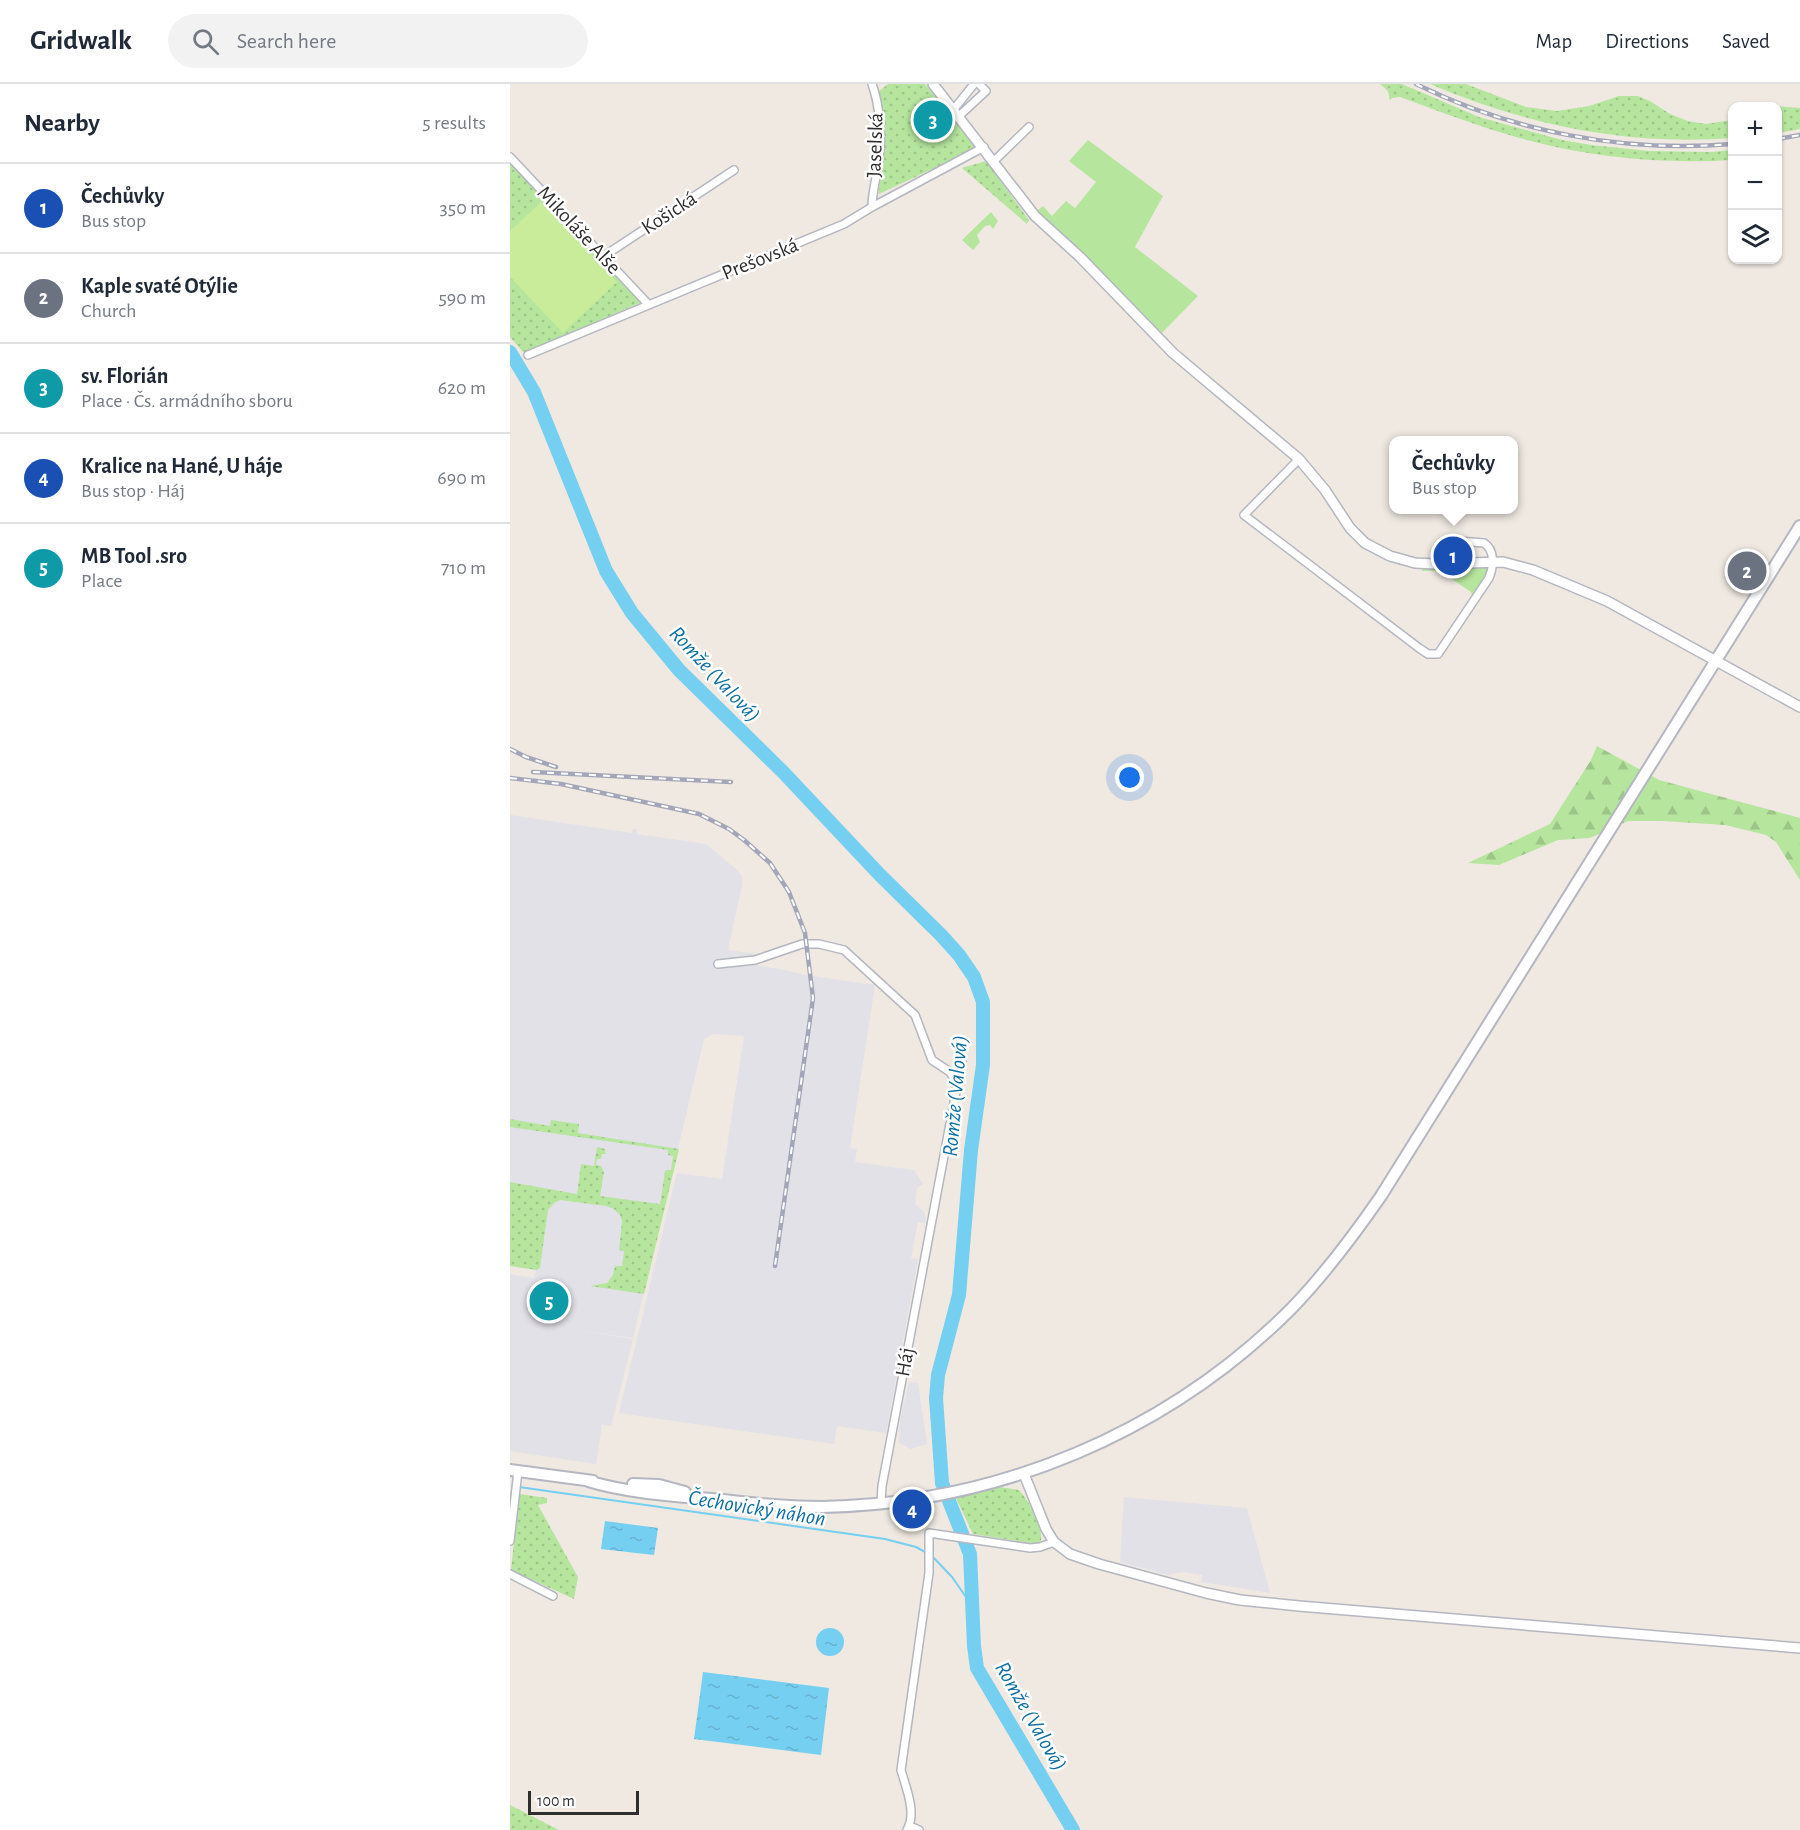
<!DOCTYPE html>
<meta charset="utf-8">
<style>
body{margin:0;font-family:"Alegreya Sans",sans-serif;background:#f2f2f3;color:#1f2937}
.controls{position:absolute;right:18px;top:18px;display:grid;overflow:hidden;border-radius:12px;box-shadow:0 2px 4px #0004}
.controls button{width:54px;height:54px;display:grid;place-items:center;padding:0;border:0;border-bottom:2px solid #e0e1e3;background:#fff;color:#1f2937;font:30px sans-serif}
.scale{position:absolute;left:18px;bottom:15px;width:111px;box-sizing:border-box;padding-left:6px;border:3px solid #2e2e2e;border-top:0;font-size:16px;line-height:21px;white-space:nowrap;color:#2e2e2e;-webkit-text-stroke:4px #fff;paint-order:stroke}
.you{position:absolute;left:620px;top:694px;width:21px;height:21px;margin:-15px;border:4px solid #fff;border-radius:50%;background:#1a73e8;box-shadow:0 0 0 9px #1a73e833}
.badge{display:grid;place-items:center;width:39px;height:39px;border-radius:50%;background:#1a73e8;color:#fff;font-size:20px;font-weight:700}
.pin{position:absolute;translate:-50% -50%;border:3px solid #fff;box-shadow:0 2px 6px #0006}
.popup{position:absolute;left:879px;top:352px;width:129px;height:78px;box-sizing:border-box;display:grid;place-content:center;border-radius:12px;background:#fff;filter:drop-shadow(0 2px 4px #0005);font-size:20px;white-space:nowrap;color:#747a83}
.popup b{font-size:22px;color:#1f2937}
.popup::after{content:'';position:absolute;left:50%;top:100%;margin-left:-12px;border:12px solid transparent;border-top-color:#fff}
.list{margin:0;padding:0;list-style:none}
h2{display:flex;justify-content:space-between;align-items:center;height:78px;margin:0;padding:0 24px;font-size:26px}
h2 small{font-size:20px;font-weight:400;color:#747a83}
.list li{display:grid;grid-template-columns:39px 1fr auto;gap:18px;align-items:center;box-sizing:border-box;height:90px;padding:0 24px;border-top:2px solid #e0e1e3}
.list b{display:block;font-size:22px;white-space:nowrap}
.list p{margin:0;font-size:20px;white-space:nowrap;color:#747a83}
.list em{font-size:20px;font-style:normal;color:#747a83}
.icon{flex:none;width:33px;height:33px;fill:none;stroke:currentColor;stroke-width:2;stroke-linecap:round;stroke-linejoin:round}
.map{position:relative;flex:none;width:1290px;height:1746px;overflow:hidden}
header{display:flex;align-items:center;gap:36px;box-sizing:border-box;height:84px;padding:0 30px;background:#fff;border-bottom:2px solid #e0e1e3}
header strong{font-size:28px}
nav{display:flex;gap:33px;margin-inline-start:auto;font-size:21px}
.search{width:420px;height:54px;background:#f2f2f3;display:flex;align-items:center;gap:15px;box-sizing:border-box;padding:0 21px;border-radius:33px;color:#747a83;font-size:22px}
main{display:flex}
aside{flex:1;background:#fff}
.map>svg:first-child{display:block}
.industrial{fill:#e3e1e8}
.grass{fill:url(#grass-dots)}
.forest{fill:url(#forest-firs)}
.park{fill:#b6e59e}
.pitch{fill:#c9ec9a}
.water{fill:url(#water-ripples)}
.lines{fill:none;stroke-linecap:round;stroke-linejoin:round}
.stream{stroke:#75cff0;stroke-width:2}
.river{stroke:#75cff0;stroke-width:14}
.minor-casing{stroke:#b4b7c1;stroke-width:10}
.tertiary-casing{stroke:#b4b7c1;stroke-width:12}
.secondary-casing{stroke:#b4b7c1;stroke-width:14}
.minor{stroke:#fff;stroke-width:7}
.tertiary{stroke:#fff;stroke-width:9}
.secondary{stroke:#fff;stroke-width:10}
.rail-casing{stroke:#a3a6b8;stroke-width:4.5}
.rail{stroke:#fff;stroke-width:2;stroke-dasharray:7;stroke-linecap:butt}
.labels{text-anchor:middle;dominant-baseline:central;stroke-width:5;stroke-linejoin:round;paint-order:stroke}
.street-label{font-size:21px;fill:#2e2e2e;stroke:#fff}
.water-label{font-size:22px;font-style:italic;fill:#0d6fa3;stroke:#fff}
</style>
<header>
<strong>Gridwalk</strong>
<div class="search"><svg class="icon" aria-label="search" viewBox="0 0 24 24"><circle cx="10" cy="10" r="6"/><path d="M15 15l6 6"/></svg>Search here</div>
<nav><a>Map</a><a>Directions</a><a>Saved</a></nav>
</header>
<main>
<aside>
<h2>Nearby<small>5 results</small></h2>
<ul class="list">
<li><span class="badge" style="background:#1a4fb4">1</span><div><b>Čechůvky</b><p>Bus stop</p></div><em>350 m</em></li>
<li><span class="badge" style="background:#6b7280">2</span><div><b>Kaple svaté Otýlie</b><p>Church</p></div><em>590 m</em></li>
<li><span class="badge" style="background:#0f9aa8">3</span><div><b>sv. Florián</b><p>Place · Čs. armádního sboru</p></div><em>620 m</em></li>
<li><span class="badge" style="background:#1a4fb4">4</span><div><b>Kralice na Hané, U háje</b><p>Bus stop · Háj</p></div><em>690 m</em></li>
<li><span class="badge" style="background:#0f9aa8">5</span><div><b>MB Tool .sro</b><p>Place</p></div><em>710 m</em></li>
</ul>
</aside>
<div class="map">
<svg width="1290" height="1746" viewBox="0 0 1290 1746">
<defs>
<pattern id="grass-dots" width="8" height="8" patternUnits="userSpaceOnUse" patternTransform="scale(1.5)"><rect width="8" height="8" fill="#b6e59e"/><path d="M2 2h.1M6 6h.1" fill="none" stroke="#9dc588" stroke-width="1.8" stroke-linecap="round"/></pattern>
<pattern id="forest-firs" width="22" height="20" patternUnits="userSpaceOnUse" patternTransform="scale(1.5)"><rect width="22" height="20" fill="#b6e59e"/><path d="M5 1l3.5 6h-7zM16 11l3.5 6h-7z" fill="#9dc588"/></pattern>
<pattern id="water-ripples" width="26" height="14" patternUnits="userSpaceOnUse" patternTransform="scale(1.5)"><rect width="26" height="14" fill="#75cff0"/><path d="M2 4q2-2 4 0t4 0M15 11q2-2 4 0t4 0" fill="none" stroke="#66b2ce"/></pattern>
</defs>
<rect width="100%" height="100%" fill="#efe9e1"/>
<path class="industrial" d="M0 731 122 749 123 745H127V750L196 760 227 786 232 793V801L218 866 246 870 245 881 280 887 295 891 365 901 340 1064 347 1065 345 1078 404 1086 413 1100 407 1104 405 1120 414 1128 416 1134 415 1139 408 1138 401 1174 408 1175 376 1349 327 1342 324 1360 109 1329 167 1089 212 1095 234 952 204 950 194 955 123 1254 65 1246 123 1255 101 1342 92 1341 86 1380 0 1367V1190L24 1194 26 1186 0 1182Z
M399 1298 408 1299 417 1360 401 1365 389 1359 390 1337Z
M614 1413 737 1424 760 1509 691 1498 692 1491 672 1488 658 1491 610 1478Z"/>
<path class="grass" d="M378 0H415L467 64 369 110 372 54 368 8Z
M870 0H892L969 33 1052 56 1081 61 1139 67 1201 68 1222 66V76C1153 80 1084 74 1017 56 974 45 932 28 890 13L882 14 880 16 878 7Z
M920 0H956L1016 23 1047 27 1079 22 1109 12H1128L1140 17 1160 30 1178 37 1196 40 1222 36V54C1118 62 1016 41 920 0Z
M1261 22H1264L1290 24V45L1268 49V22Z
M476 77 519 136 517 140 452 84Z
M0 78 132 218 14 269 0 253Z
M0 1035 40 1042 41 1036 69 1040 68 1049 169 1065 134 1210 80 1202 97 1199 103 1191 105 1182H112L114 1167 109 1166 112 1137 110 1131 104 1125 96 1122 50 1116 44 1119 38 1126 30 1184 27 1186 0 1182V1098L67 1110 71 1080 84 1082 87 1063 95 1065 96 1070H92L91 1075H87L86 1081 91 1082 94 1088 90 1112 150 1120 155 1087 156 1086H161L163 1072 158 1071V1066L0 1043Z
M489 1403 509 1406C519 1416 533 1444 531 1457L527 1460 463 1450 446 1414Z
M9 1410 37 1414V1419L28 1421 68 1493 64 1515 1 1486Z
M0 1721 49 1746H0Z"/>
<path class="forest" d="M1087 662 1149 696 1290 734V796L1266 758 1256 751 1215 741 1152 737H1118L1080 754 1048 756 989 781 958 779 1040 740 1081 676Z"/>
<path class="park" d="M578 56 653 112 625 163 688 212 652 249 569 165 527 127 533 122 542 132 556 117 565 124 586 98 559 77Z
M481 128 488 137 483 145 480 141 475 142 467 151 470 158 463 166 452 156Z
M912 482 978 483 979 486 963 515 961 508 930 487H912Z"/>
<path class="pitch" d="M32 117 107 198 53 249 0 193V147Z"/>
<path class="water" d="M95 1437 148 1444 144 1471 91 1465Z
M306 1558a14 14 0 1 1 28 0a14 14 0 1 1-28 0Z
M193 1588 319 1604 311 1671 184 1655Z"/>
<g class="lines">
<path class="stream" d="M9 1403 375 1455 406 1463 417 1469
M422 1472 442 1493 463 1523"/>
<path class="river" d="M0 268 24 308 96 487 122 529 169 586 273 688 370 791 431 851 449 871 464 893 473 918V981L461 1066 449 1211 428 1291 426 1314 432 1399 460 1470 464 1562 467 1584 563 1746"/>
<defs>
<path id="minor" d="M444 25 464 0
M449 32 476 7 469 0
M0 73 138 220
M484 77 519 43
M362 123C362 107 367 92 369 76 372 52 370 22 362 0
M94 172 224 86
M18 271 334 140 362 123 474 63
M789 375 734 431 909 564 918 570H928L979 494C984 482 985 466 974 459L948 457 925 480
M208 880 245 876 292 860H309L334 866 405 931 422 976 440 988 447 1000
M371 1419 372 1402 452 976
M0 1457 8 1387
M0 1490 43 1512
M400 1742 409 1746
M397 1746C407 1729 396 1704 391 1686L419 1489V1449L520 1464 530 1463 544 1458"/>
<path id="tertiary" d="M423 0 525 132 570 173 663 269 789 375 815 406 840 444 855 459 880 472 905 479 925 480 993 478 1023 486 1097 517 1290 623
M514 1390 536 1445 544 1458 560 1470 589 1480 696 1509 730 1516 789 1522 1290 1564"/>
<path id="secondary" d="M0 1386 83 1397
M78 1397C121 1410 168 1412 213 1416 246 1420 279 1423 312 1423 488 1420 657 1349 781 1225 815 1190 844 1151 871 1112L1290 442
M123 1400 149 1401 175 1408"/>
</defs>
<use href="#minor" class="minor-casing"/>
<use href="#tertiary" class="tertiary-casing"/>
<use href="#secondary" class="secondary-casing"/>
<use href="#minor" class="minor"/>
<use href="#tertiary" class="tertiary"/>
<use href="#secondary" class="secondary"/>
<defs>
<path id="rail" d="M906 0C1003 48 1114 69 1222 60
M1268 55 1290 51
M0 665 16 673 46 683
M23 688 221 698
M0 694 51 700 189 730 219 745 234 756 260 779 279 808 295 849 303 914 265 1182"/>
</defs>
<use href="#rail" class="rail-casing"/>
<use href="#rail" class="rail"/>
</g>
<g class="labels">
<g class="street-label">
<text transform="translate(365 61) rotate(-88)">Jaselská</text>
<text transform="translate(159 129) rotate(-33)">Košická</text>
<text transform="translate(69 146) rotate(47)">Mikoláše Alše</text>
<text transform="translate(250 175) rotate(-22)">Prešovská</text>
<text transform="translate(395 1278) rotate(-80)">Háj</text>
</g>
<g class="water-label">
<text transform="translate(205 590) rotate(47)">Romže (Valová)</text>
<text transform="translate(445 1012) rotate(-85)">Romže (Valová)</text>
<text transform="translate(247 1424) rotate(9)">Čechovický náhon</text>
<text transform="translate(521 1632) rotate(60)">Romže (Valová)</text>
</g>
</g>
</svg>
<div class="controls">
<button>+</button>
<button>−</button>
<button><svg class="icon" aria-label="layers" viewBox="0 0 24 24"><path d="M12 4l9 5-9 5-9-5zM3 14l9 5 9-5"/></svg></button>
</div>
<div class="scale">100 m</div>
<div class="you"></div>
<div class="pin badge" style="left:943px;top:472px;background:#1a4fb4">1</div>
<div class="popup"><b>Čechůvky</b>Bus stop</div>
<div class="pin badge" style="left:1237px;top:487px;background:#6b7280">2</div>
<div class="pin badge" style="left:423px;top:36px;background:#0f9aa8">3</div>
<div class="pin badge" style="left:402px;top:1425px;background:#1a4fb4">4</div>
<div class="pin badge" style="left:39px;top:1217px;background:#0f9aa8">5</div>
</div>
</main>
